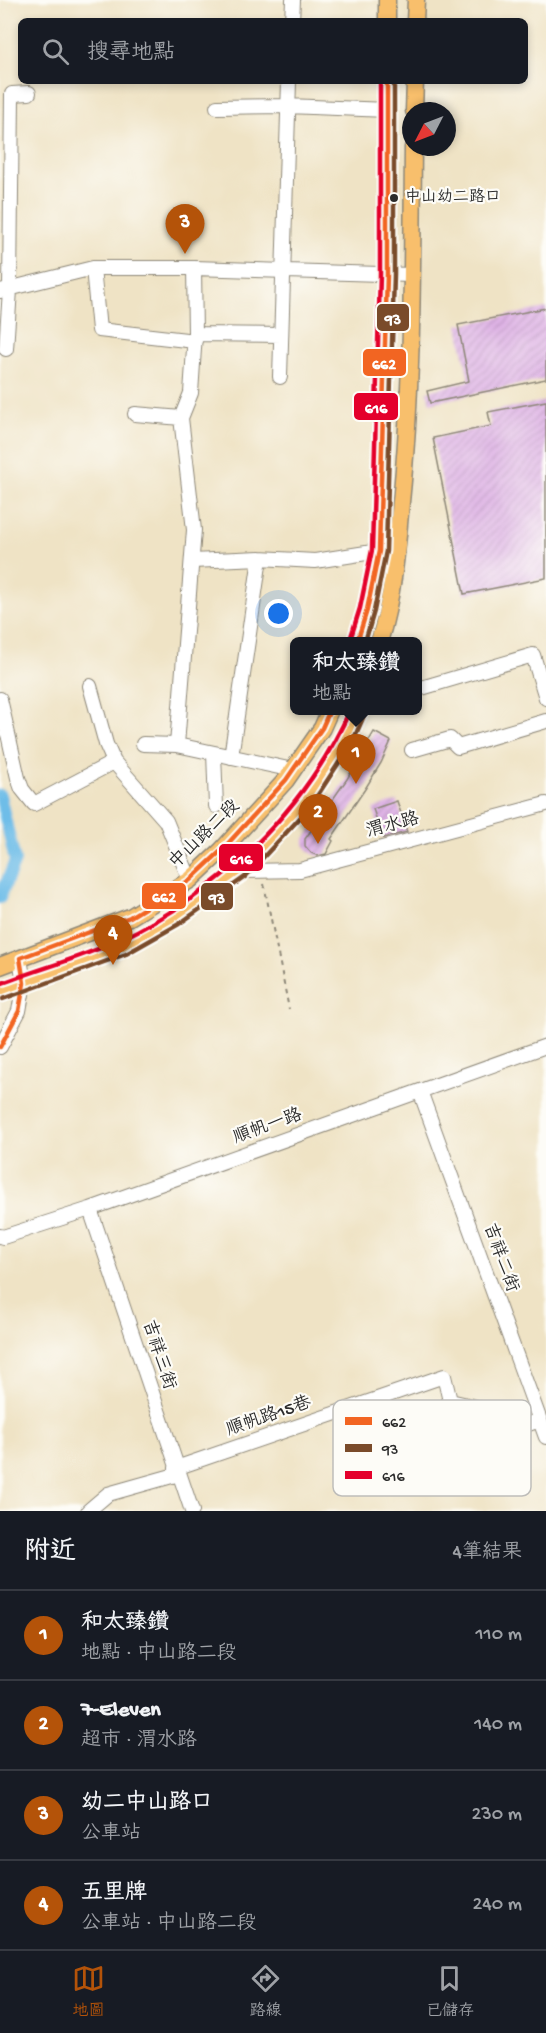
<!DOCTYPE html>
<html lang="zh-TW">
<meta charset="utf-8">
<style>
body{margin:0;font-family:"Gochi Hand","LXGW WenKai TC",sans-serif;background:#242831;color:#f1f3f6}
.compass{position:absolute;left:402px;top:102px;width:54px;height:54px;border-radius:50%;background:#171b24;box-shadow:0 3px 9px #0003;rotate:228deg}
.you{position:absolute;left:279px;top:614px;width:21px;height:21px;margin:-15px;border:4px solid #fff;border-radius:50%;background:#1a73e8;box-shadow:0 0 0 9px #1a73e833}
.badge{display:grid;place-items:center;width:39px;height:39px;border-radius:50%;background:#b45309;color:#fff;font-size:20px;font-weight:700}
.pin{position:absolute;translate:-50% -50px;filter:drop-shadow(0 2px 3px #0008)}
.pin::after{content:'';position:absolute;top:32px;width:21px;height:18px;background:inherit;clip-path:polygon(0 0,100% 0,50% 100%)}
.popup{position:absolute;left:290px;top:637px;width:132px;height:78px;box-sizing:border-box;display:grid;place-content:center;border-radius:9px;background:#171b24;filter:drop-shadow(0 2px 4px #0005);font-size:20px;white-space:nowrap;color:#9ea1a6}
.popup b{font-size:22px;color:#f1f3f6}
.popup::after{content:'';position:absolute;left:50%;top:100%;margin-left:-12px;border:12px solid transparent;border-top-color:#171b24}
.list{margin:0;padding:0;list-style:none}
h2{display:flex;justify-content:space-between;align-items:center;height:78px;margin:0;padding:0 24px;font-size:26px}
h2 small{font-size:20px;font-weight:400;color:#9ea1a6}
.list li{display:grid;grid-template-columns:39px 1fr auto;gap:18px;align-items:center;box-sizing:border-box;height:90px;padding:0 24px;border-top:2px solid #363941}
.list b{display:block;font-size:22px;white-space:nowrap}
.list p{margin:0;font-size:20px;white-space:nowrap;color:#9ea1a6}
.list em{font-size:20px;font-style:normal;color:#9ea1a6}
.icon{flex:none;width:33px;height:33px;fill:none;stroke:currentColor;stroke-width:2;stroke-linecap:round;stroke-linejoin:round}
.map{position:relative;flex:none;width:546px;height:1511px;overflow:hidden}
.search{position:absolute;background:#171b24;box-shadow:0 3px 9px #0003;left:18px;right:18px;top:18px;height:66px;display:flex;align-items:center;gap:15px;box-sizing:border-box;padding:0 21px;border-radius:9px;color:#9ea1a6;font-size:22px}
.sheet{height:438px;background:#171b24}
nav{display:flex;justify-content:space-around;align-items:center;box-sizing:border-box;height:84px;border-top:2px solid #363941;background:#171b24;font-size:16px;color:#9ea1a6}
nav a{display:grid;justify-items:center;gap:3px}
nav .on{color:#b45309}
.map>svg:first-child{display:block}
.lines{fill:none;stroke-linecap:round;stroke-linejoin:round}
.canal{stroke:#6ebde8;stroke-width:12}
.building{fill:url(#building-hatch)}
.minor-casing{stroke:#8d8778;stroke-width:16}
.major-casing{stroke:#8d8778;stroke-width:19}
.path{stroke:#8d8778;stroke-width:2;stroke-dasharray:4.5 4.5;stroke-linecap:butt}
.minor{stroke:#fff;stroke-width:14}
.major{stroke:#f8bf6c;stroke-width:16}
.bus-1-casing{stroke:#fdfcf7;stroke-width:9}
.bus-2-casing{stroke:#fdfcf7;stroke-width:9}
.bus-3-casing{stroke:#fdfcf7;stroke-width:9}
.bus-1{stroke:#f26522;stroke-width:4.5}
.bus-2{stroke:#7a4b2a;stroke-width:4.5}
.bus-3{stroke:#e4002b;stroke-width:4.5}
.bus-dot{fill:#2b2b2b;stroke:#fdfcf7;stroke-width:2}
.labels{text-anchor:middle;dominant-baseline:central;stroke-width:4.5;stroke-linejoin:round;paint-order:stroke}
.bus-label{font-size:16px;fill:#2b2b2b;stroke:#fdfcf7;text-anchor:start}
.street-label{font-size:18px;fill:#2b2b2b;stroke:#fdfcf7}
.key{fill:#fdfcf7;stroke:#bebdba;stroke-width:1.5}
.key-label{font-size:16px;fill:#2b2b2b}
.line-badge{stroke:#fdfcf7;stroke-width:2}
.badge-label{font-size:16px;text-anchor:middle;font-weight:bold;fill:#fff}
</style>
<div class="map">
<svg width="546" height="1511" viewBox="0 0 546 1511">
<defs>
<pattern id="building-hatch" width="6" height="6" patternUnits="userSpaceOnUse" patternTransform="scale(1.5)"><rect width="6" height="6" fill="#deb2e5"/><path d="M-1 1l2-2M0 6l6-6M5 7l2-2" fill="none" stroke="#bf99c5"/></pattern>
</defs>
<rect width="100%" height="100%" fill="#fdfcf7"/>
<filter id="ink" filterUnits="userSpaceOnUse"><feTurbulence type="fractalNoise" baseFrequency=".0167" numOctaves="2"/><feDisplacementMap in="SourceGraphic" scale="12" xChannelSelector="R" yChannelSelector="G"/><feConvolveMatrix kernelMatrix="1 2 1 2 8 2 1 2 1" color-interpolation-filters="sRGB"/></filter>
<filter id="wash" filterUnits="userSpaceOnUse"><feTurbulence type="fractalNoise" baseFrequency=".008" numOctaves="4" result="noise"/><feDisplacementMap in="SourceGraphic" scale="24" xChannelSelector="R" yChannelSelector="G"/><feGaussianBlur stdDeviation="1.35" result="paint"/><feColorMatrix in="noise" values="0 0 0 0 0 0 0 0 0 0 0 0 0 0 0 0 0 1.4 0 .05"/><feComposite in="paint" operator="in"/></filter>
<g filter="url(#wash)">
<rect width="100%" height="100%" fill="#efe3c5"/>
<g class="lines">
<path class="canal" d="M0 795 15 861 0 898"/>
</g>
<g id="blocks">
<path class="building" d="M546 308V379L430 403 427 391 469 381 458 325Z
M546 401V578L464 594 433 438 491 426 488 412Z
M374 732 391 741 381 763 365 789 331 839 333 841 326 854 318 856 311 853 305 846V839L347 779Z
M397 801 407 832 383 838 373 809Z"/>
</g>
</g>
<g filter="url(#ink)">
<use href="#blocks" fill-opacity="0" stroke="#8d8778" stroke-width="1.5"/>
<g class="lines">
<defs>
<path id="minor" d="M292 21 293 0
M217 107 287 106 387 110
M93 268 99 330 195 341
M194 268 195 334 191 393 181 418 194 530 177 745 293 770
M0 291 93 268H194L411 275
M195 334 281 335
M6 349 10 290 12 94 29 93
M280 377 289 81
M135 414 181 418
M192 561 260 558 315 561 379 551
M90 686 106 744 114 762 166 821 190 880
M418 689 533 655 546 698
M0 699 18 778 22 789 34 804 114 762
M143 744 177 745
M412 750 450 739 458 747 546 721
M214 753 216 806
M231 757 260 558
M222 850 241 871 300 870 546 804
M0 1047 19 1011 24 983 20 958
M420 1091 546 1437
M90 1209 192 1511
M0 1236 3 1237 90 1209 546 1046
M176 1468 444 1376 450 1401 476 1407 488 1438 540 1420
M88 1511 108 1494 179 1474"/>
<path id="major" d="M387 21V0
M415 21 416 0
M414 111 415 81
M357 642 367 610 379 551 387 274V81
M379 642C393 597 397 549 401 502 413 384 412 265 413 147
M0 966 130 917 190 880 222 850 286 780 322 728 330 710
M0 992 122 947 175 918 241 871 304 802 346 737 358 710"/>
</defs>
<use href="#minor" class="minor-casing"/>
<use href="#major" class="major-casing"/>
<path class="path" d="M264 884 289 1009"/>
<use href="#minor" class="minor"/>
<use href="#major" class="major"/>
<defs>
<path id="bus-1" d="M357 642 367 610 379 551 387 274V81
M0 1047 19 1011 24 983 20 958 130 917 190 880 222 850 286 780 322 728 330 710"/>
<path id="bus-2" d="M365 642 374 611 386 551 394 274V81
M3 999 126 954 179 924 245 877 310 807 353 741 365 713"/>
<path id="bus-3" d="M350 640 360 608 372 550 380 274V81
M0 984C39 969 81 958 119 940 218 894 305 811 350 710"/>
</defs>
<use href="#bus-1" class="bus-1-casing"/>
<use href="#bus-2" class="bus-2-casing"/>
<use href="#bus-3" class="bus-3-casing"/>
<use href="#bus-1" class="bus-1"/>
<use href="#bus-2" class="bus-2"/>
<use href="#bus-3" class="bus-3"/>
</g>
</g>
<circle class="bus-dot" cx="394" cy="198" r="5"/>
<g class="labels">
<g class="bus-label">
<text x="405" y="198">中山幼二路口</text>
</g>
<g class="street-label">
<text transform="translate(393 826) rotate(-15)">渭水路</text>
<text transform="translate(205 835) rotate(-44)">中山路二段</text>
<text transform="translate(268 1127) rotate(-20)">順帆一路</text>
<text transform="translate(500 1258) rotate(70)">吉祥二街</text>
<text transform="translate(158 1355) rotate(72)">吉祥三街</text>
<text transform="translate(269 1417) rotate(-19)">順帆路15巷</text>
</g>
</g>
<rect x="333" y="1400" width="198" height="96" rx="9" class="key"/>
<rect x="345" y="1417" width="27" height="8" fill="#f26522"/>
<rect x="345" y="1444" width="27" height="8" fill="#7a4b2a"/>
<rect x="345" y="1471" width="27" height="8" fill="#e4002b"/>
<g class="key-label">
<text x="382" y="1427">662</text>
<text x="382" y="1454">93</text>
<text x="382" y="1481">616</text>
</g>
<g class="line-badge">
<rect x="376" y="303" width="34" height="29" rx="6" fill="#7a4b2a"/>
<rect x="362" y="348" width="45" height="29" rx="6" fill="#f26522"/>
<rect x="353" y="392" width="46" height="29" rx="6" fill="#e4002b"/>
<rect x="218" y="843" width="46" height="29" rx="6" fill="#e4002b"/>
<rect x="141" y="882" width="46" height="28" rx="6" fill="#f26522"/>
<rect x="200" y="882" width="34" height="29" rx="6" fill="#7a4b2a"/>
</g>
<g class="badge-label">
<text x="393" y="324">93</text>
<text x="384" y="369">662</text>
<text x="376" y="413">616</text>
<text x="241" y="864">616</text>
<text x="164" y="902">662</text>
<text x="217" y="903">93</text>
</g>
</svg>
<svg class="compass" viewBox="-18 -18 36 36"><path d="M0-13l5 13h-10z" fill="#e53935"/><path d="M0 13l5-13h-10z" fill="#9ea1a6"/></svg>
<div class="you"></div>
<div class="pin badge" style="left:356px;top:784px">1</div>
<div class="popup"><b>和太臻鑽</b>地點</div>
<div class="pin badge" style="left:318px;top:844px">2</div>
<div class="pin badge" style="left:185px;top:254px">3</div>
<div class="pin badge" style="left:113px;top:965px">4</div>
<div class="search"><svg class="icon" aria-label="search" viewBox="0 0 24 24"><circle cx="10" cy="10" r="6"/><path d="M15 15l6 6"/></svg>搜尋地點</div>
</div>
<section class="sheet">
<h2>附近<small>4筆結果</small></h2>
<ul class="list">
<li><span class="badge">1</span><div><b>和太臻鑽</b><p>地點 · 中山路二段</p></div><em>110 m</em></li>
<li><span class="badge">2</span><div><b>7-Eleven</b><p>超市 · 渭水路</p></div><em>140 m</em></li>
<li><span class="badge">3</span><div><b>幼二中山路口</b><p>公車站</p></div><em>230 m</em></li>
<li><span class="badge">4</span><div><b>五里牌</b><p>公車站 · 中山路二段</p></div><em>240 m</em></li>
</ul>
</section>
<nav>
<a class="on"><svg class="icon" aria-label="map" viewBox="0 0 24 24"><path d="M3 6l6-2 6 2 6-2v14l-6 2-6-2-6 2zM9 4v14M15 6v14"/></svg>地圖</a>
<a><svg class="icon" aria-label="directions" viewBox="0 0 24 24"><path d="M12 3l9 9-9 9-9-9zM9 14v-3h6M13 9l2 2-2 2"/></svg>路線</a>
<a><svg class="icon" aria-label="saved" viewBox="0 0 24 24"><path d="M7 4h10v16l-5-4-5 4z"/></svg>已儲存</a>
</nav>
